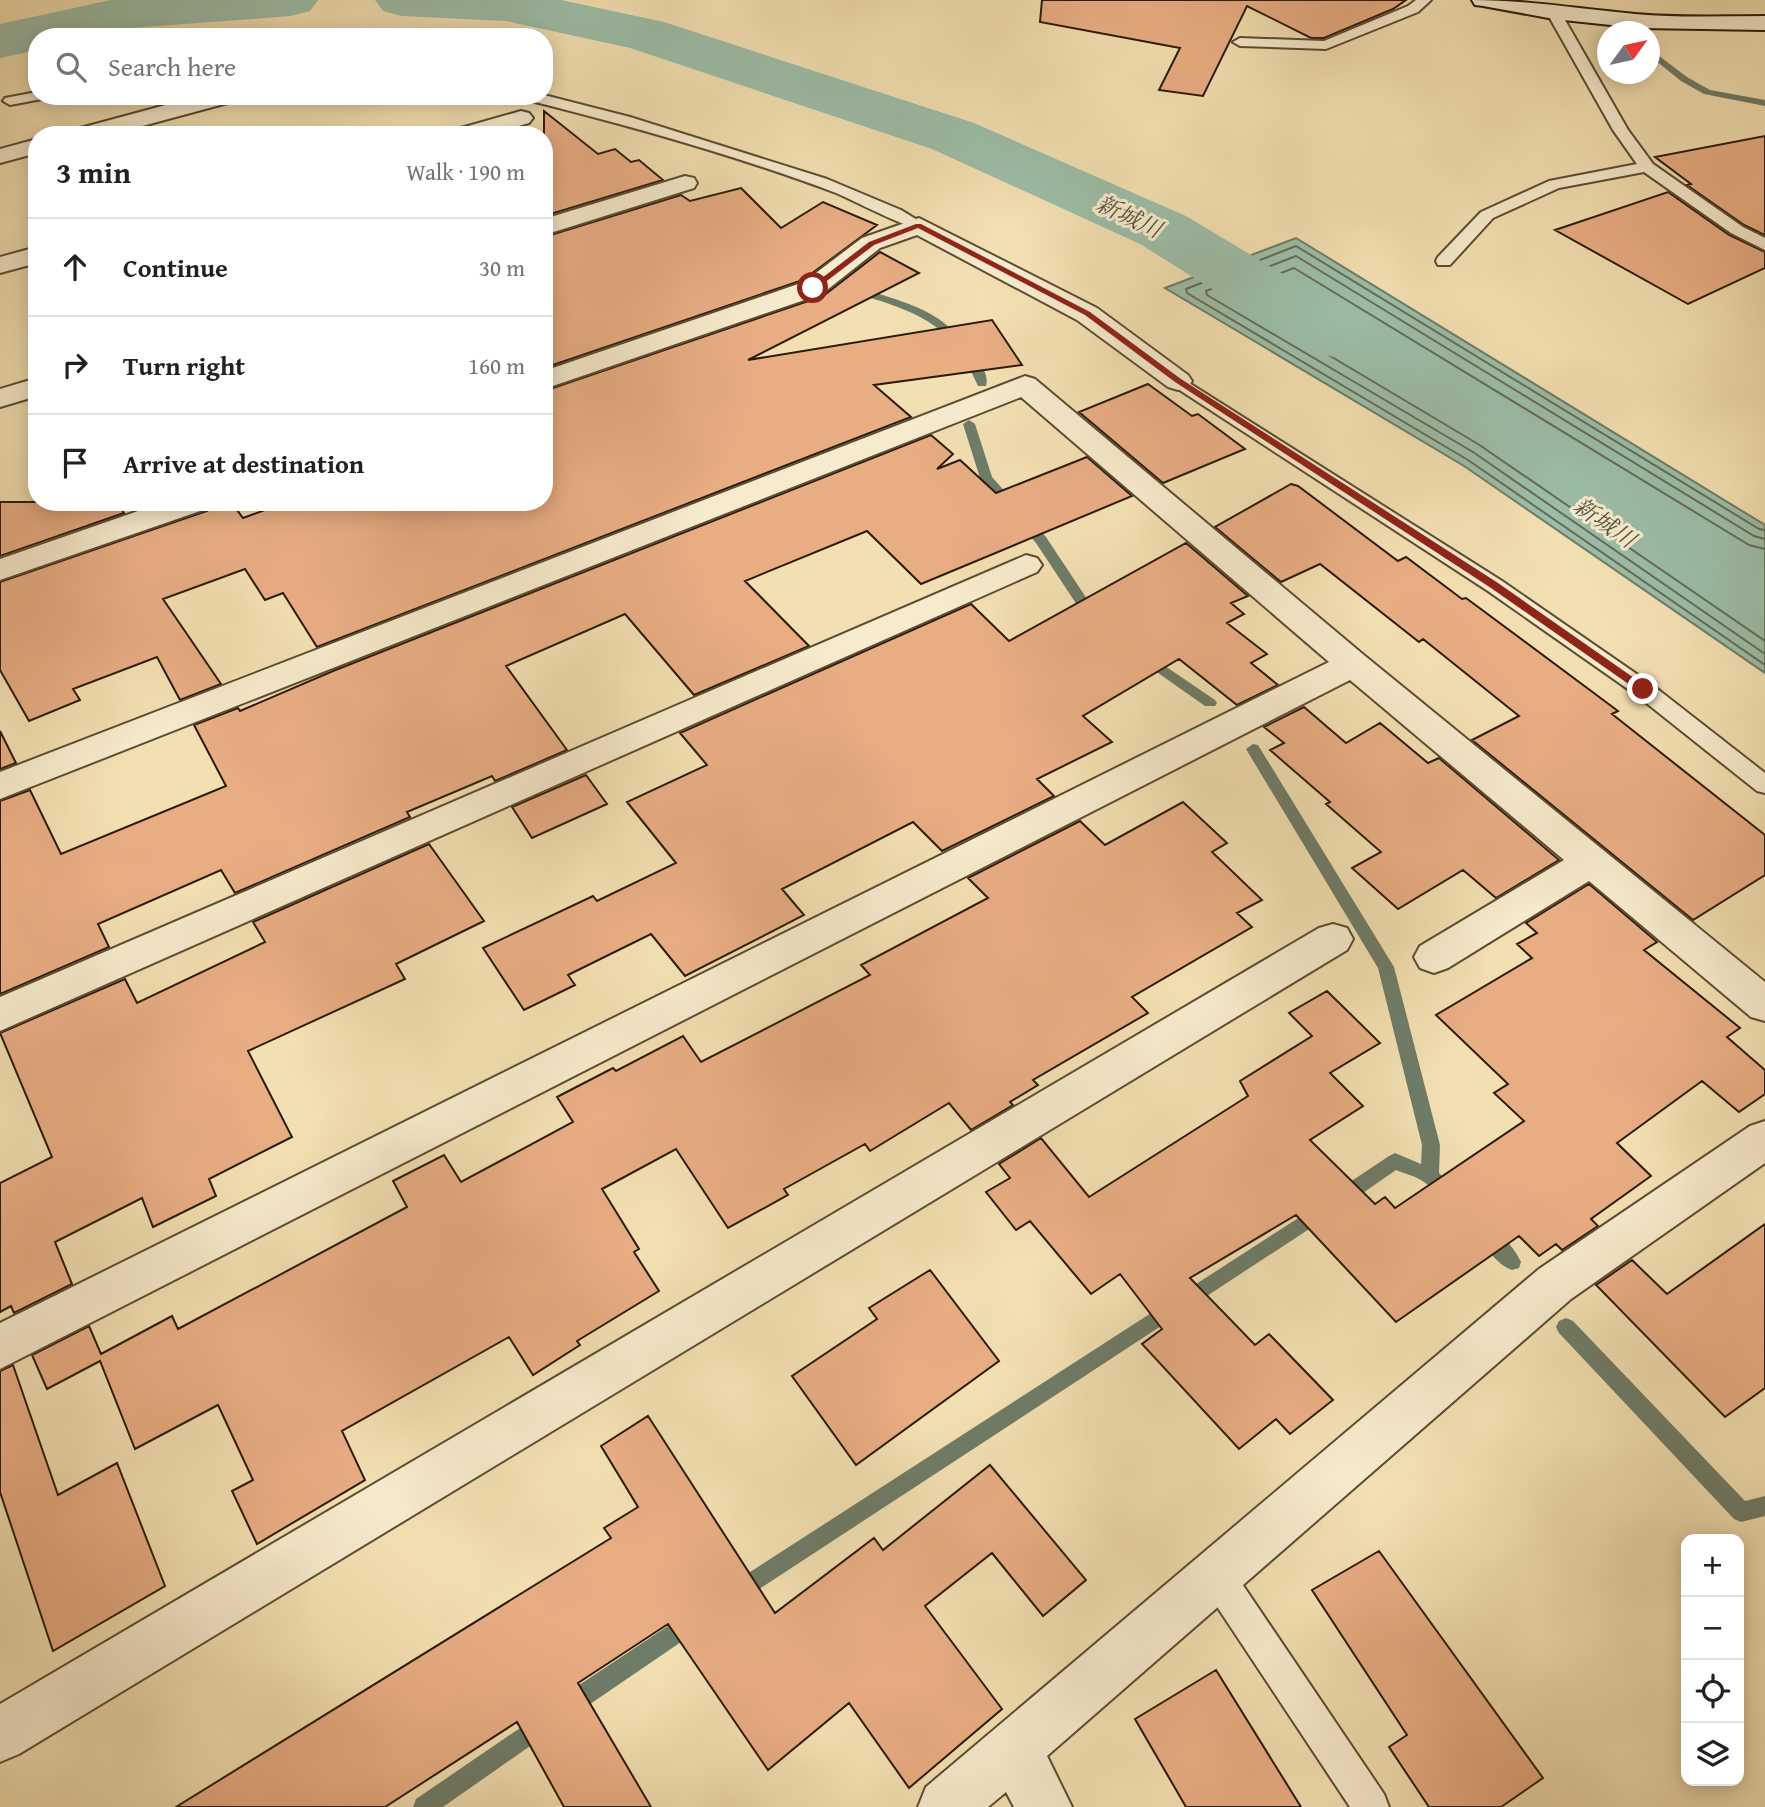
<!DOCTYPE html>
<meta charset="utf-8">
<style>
body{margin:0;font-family:"Gentium Book Plus","Noto Serif JP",serif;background:#f2f2f2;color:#202124}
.controls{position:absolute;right:21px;bottom:21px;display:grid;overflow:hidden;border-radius:14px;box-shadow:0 4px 18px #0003}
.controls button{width:63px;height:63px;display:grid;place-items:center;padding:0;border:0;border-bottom:2px solid #e0e0e0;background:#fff;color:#202124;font:35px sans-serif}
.compass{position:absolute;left:1597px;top:21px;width:63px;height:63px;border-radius:50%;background:#fff;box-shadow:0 4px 18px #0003;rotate:57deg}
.stop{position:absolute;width:21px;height:21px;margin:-16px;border:5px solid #8f2418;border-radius:50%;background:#fff}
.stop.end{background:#8f2418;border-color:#fff;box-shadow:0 2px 7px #0008}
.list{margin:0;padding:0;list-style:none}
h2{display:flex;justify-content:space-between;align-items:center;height:91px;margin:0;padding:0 28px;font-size:30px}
h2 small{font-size:23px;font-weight:400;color:#757577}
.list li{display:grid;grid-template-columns:46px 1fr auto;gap:21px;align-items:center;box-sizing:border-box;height:98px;padding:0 28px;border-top:2px solid #e0e0e0}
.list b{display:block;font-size:26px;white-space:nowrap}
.list em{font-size:23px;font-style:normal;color:#757577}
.icon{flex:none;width:38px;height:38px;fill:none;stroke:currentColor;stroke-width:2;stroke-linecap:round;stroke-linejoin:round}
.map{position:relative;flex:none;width:1765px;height:1807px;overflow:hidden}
.search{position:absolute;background:#fff;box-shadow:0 4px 18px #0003;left:28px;top:28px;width:525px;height:77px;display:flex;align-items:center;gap:18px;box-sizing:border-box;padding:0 24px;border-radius:28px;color:#757577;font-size:26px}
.panel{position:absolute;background:#fff;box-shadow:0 4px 18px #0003;left:28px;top:126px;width:525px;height:385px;border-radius:28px}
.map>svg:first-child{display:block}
.water{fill:#9cbda8;stroke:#6e7c68;stroke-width:2}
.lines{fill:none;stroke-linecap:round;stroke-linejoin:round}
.shore{stroke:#636c58;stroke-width:2}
.stream{fill:#6e7c68;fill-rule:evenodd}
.river{fill:#9cbda8;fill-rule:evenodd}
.building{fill:#e9ad84;stroke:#2a1b09;stroke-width:2}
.service-casing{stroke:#5c4c33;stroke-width:4}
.minor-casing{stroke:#5c4c33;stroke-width:4}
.secondary-casing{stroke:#2a1b09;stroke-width:4}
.service{fill:#f7ebcd;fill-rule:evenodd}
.minor{fill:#f7ebcd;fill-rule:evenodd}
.secondary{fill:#f7ebcd;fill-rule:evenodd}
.route{fill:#8f2418}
.labels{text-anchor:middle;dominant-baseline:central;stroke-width:6;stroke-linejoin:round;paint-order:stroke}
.far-water-label{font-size:23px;font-style:italic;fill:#525441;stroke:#f7ebcd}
</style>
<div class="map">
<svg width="1765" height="1807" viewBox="0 0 1765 1807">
<rect width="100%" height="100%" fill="#f3e0b2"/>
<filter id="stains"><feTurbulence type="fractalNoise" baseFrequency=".00286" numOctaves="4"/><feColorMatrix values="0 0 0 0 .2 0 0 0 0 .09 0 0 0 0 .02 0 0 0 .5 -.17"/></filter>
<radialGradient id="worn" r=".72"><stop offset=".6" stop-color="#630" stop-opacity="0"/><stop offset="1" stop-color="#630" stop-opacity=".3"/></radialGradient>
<path class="water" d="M1296 238 1765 525V673L1464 466 1165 288Z"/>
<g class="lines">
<path class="shore" d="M1765 530 1759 529 1296 246 1186 289 1187 293 1468 460 1765 665
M1765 539 1754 536 1296 256 1206 291 1207 295 1473 452 1765 654
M1765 549 1749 545 1294 268 1229 293 1231 297 1478 444 1765 641"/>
<path class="stream" d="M1650 49 1687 77 1710 90 1765 100V106L1704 94 1681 81 1650 56Z
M859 290H867C919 307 942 311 976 357 982 366 989 376 986 386H978C951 323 921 314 859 294Z
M969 420 975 424 992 477 1046 537 1099 617 1097 620H1087L1036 543 980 478 963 424Z
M1146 653 1215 700 1217 703 1215 706H1205L1141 661 1139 658Z
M1253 744 1258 745 1394 967 1440 1145 1439 1173 1460 1195 1457 1201C1442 1206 1435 1189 1424 1182 1416 1176 1405 1174 1396 1170L1347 1204 1341 1206 1335 1204 1332 1198 1335 1192 1389 1156 1395 1153 1421 1164 1422 1145 1378 968 1246 749Z
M1320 1204 1326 1206 1329 1212 1326 1218 744 1599 737 1603 730 1599 726 1592 730 1585Z
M1487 1227C1500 1231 1516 1250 1521 1262L1519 1268 1512 1270C1499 1266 1484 1247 1478 1235L1481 1229Z
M1566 1318 1573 1321 1745 1501 1765 1496V1516L1741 1522 1734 1519 1559 1333 1556 1327 1559 1321Z
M692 1610 700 1613 703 1621 700 1629 577 1713 569 1716 561 1713 558 1705 561 1697Z
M542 1713 550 1716 553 1724 550 1732 443 1807H413L416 1799Z"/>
<path class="river" d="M111 0H318L310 11 291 16 131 28 94 37H37V50L0 58V24Z
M375 0H561L664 22 974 123 1186 216 1363 322 1373 337 1363 352 1338 358 1313 352 1140 244 932 149 630 48 506 21 402 16 383 11Z"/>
</g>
<path class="building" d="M1042 0H1406L1393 9 1324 38H1311L1247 6 1203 96 1159 90 1180 48 1040 22Z
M544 111 598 154 615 149 631 162 639 160 663 180 544 216Z
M1765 136V235L1744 225 1687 185 1691 184 1655 157Z
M741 188 781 228 823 202 877 225 803 280 544 368V237L681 195 690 201Z
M1668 192 1729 235 1765 252V268L1688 304 1555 230Z
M880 252 919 273 748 360 992 320 1022 365 874 385 911 417 317 647 283 593 265 600 245 569 163 599 221 684 180 700 157 657 73 689 80 700 29 721 0 670V582L207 511 210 507 222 502H231L243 518 287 502H544V391L823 296Z
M1148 384 1192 416 1198 414 1245 449 1163 483 1079 412Z
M931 435 953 454 937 469 960 460 996 493 1087 457 1132 496 921 584 867 531 745 581 809 646 694 695 625 614 506 666 567 750 495 781 492 776 407 812 410 817 235 893 221 870 98 924 109 947 0 994V801L30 790 61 854 226 786 194 725 238 708 240 711 333 671Z
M1291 484 1298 486 1398 561 1406 557 1462 599 1466 598 1618 711 1612 714 1765 835V875L1693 920 1472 740 1519 716 1423 639 1419 642 1320 564 1281 582 1215 527Z
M0 502H117L124 513 0 556Z
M1186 543 1248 596 1231 603 1244 614 1227 623 1267 654 1251 663 1278 685 1237 705 1179 659 1083 716 1112 742 1037 779 1054 796 942 851 913 822 782 889 804 915 685 976 651 934 568 975 575 985 524 1010 483 948 593 896 597 901 676 863 627 802 707 765 680 733 971 604 1009 641Z
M1304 707 1346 743 1380 723 1428 763 1439 758 1559 860 1496 898 1463 870 1398 909 1352 868 1381 852 1326 804 1330 802 1270 750 1284 743 1264 727Z
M0 731 16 763 0 769Z
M586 775 607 804 532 838 512 807Z
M1183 802 1227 843 1212 852 1262 900 1237 913 1252 927 1132 997 1148 1013 1033 1080 1038 1085 1010 1102 1013 1105 971 1130 949 1103 870 1151 865 1144 784 1189 788 1195 728 1228 676 1149 602 1189 639 1249 634 1252 659 1291 577 1341 580 1345 533 1375 509 1337 342 1431 365 1480 257 1544 232 1491 253 1480 218 1405 135 1449 100 1361 47 1389 32 1355 89 1326 101 1354 172 1316 178 1329 407 1207 393 1181 444 1155 461 1182 573 1122 557 1097 613 1068 616 1071 683 1036 701 1062 870 975 861 965 988 898 968 878 1080 821 1105 845Z
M429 844 484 921 396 964 405 979 248 1051 292 1137 209 1179 216 1196 153 1227 142 1198 55 1242 72 1284 14 1313 11 1306 0 1312V1183L52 1157 0 1033 125 979 137 1003 265 942 253 922Z
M1589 884 1657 942 1644 950 1740 1028 1727 1037 1765 1070V1094L1739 1112 1702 1081 1617 1143 1651 1176 1591 1219 1598 1226 1562 1250 1556 1244 1539 1256 1519 1236 1396 1322 1296 1215 1190 1278 1255 1345 1269 1334 1333 1400 1290 1434 1276 1419 1239 1449 1142 1344 1162 1329 1120 1274 1091 1294 1030 1221 1016 1230 986 1192 1010 1178 999 1164 1041 1138 1089 1197 1248 1096 1240 1081 1312 1036 1289 1013 1327 991 1380 1043 1330 1073 1363 1106 1310 1140 1375 1204 1385 1197 1395 1208 1524 1121 1494 1093 1508 1084 1436 1015 1532 958 1517 944 1537 933 1526 923Z
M1765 1224V1388L1725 1417 1596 1285 1632 1260 1667 1294Z
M930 1270 999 1361 856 1465 792 1376 877 1319 869 1308Z
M13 1365 58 1495 117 1463 165 1586 53 1651 0 1492V1371Z
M648 1416 775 1613 874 1538 883 1550 990 1465 1086 1580 1043 1616 992 1553 925 1606 1002 1709 909 1788 849 1703 768 1770 668 1624 578 1683 651 1807H564L517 1722 385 1807H176L611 1538 604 1528 638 1507 601 1446Z
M1379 1551 1543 1778 1501 1807H1429L1389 1747 1407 1735 1312 1590Z
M1216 1670 1301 1807H1186L1135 1719Z"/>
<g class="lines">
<defs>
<path id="service" d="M1416 0H1431L1418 12 1326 49 1240 46 1233 42 1240 38 1324 41 1408 6Z
M1554 9 1561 13 1628 130 1653 164 1743 227 1765 238V250L1731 233 1644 172 1559 188 1493 218 1450 265H1438L1436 261 1438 257 1481 212 1549 181 1637 164 1613 130 1547 13Z
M37 92V96H44L42 99 10 105 3 101 5 98Z
M544 95 630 117 827 179 901 210 927 226 925 229C913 232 853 200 836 193 735 155 628 125 523 99L521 96Z
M1178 376 1502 581 1651 684 1765 773V793L1757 791 1635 694 1488 591 1172 385 1169 381 1172 377Z
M1216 1559 1228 1563 1384 1794 1389 1807H1350L1204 1587 1200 1575 1204 1563Z"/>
<path id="minor" d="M199 96H238L235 101 109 135H69L73 130Z
M521 111 529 113 533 118 529 123 489 135H450L454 130Z
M37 139V153L0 163V149Z
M685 176 694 178 697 183 694 188 544 235V219Z
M919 218 1097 308 1188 375 1192 381 1188 387 1178 390 1168 387 1077 320 917 235 880 248 822 294 544 389V371L804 282 862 238Z
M37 247V263L0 273V257Z
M1025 376 1035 379 1365 656 1765 982V1021L1751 1017 1589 881 1448 968 1434 973 1420 968 1414 957 1420 946 1564 860 1350 680 0 1369V1323L1329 662 1021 397 0 799V772Z
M37 378V396L0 407V389Z
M164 502H210L206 509 0 580V559Z
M1026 555 1037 558 1042 565 1037 572 0 1031V997Z
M1333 924 1347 928 1353 939 1347 950 19 1754 0 1762V1704L1319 928Z
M1765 1121V1163L1571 1299 1047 1756 1072 1807H1014L1006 1792 988 1807H918L926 1787 1539 1269 1750 1126Z"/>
<path id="secondary" d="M1472 0C1527 0 1580 9 1635 14 1678 18 1722 16 1765 16V30L1639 28 1554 19 1483 6 1475 5Z"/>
</defs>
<use href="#service" class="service-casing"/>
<use href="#minor" class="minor-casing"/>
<use href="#secondary" class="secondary-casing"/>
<use href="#service" class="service"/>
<use href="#minor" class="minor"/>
<use href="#secondary" class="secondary"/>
</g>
<path class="route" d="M916 224H921L1090 312 1181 379 1498 583 1647 687V692H1640L1491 588 1175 382 1085 315 918 228 874 245 815 290 809 288 869 242Z"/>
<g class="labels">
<g class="far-water-label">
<text transform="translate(1129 216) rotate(25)">新城川</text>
<text transform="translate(1605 522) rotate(35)">新城川</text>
</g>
</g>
<rect width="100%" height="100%" filter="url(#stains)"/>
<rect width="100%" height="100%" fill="url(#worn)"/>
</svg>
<div class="controls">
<button>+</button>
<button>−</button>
<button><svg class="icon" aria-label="locate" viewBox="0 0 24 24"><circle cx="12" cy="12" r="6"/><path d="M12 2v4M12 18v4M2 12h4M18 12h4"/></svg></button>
<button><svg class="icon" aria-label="layers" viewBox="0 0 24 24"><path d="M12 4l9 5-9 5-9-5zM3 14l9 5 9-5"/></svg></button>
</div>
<svg class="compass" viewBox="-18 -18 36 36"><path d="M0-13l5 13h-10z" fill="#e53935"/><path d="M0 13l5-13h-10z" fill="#757577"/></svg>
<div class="stop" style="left:813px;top:288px"></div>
<div class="stop end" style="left:1643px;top:689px"></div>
<div class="search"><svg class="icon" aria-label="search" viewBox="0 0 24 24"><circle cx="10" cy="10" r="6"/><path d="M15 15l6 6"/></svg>Search here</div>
<section class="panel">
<h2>3 min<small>Walk · 190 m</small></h2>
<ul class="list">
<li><svg class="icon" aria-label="ahead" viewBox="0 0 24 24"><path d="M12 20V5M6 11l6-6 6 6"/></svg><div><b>Continue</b></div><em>30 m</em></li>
<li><svg class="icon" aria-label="right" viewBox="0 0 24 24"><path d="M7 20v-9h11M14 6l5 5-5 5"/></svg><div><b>Turn right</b></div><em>160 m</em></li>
<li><svg class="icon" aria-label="arrive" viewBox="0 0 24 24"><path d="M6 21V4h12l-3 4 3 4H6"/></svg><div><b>Arrive at destination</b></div></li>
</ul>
</section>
</div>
